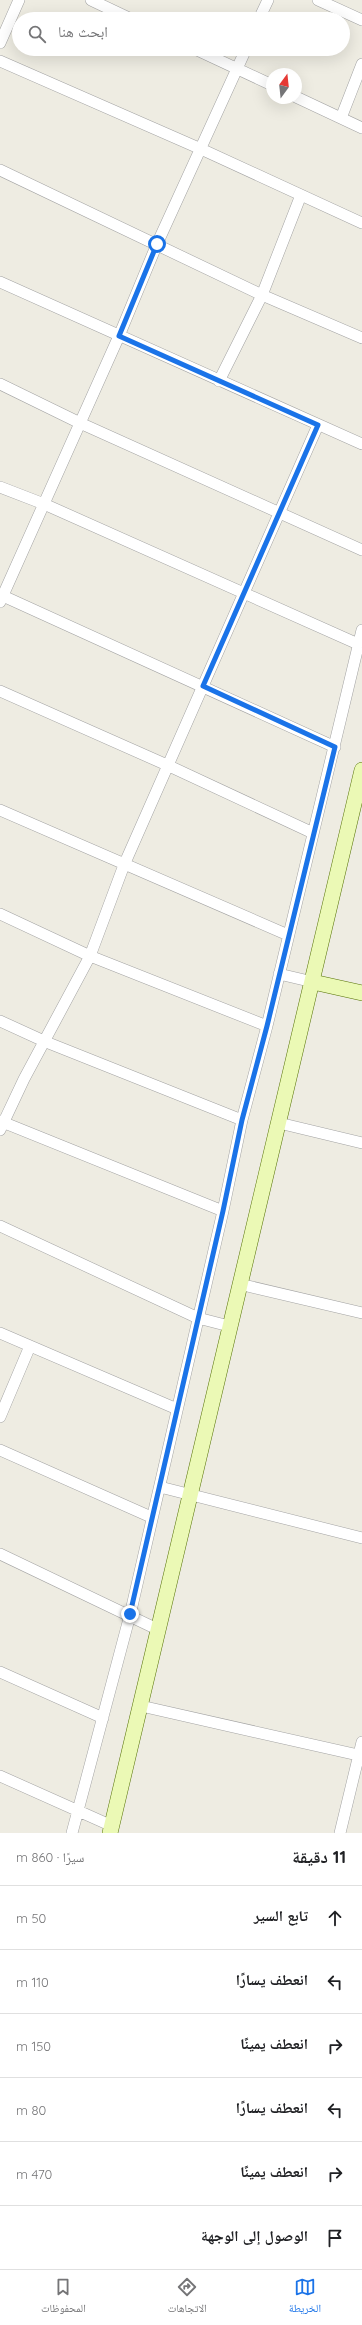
<!DOCTYPE html>
<html lang="ar">
<meta charset="utf-8">
<style>
body{margin:0;font-family:Quicksand,"Noto Naskh Arabic",sans-serif;background:#f6f6f6;color:#202124;direction:rtl}
.compass{position:absolute;left:266px;top:68px;width:36px;height:36px;border-radius:50%;background:#fff;box-shadow:0 4px 16px #0002;rotate:15deg}
.stop{position:absolute;width:12px;height:12px;margin:-9px;border:3px solid #1a73e8;border-radius:50%;background:#fff}
.stop.end{background:#1a73e8;border-color:#fff;box-shadow:0 1px 4px #0008}
.list{margin:0;padding:0;list-style:none}
h2{display:flex;justify-content:space-between;align-items:center;height:52px;margin:0;padding:0 16px;font-size:17px}
h2 small{font-size:13px;font-weight:400;color:#757577}
.list li{display:grid;grid-template-columns:26px 1fr auto;gap:12px;align-items:center;box-sizing:border-box;height:64px;padding:0 16px;border-top:1px solid #e0e0e0}
.list b{display:block;font-size:15px;white-space:nowrap}
.list em{font-size:13px;font-style:normal;color:#757577}
.icon{flex:none;width:22px;height:22px;fill:none;stroke:currentColor;stroke-width:2;stroke-linecap:round;stroke-linejoin:round}
.map{position:relative;flex:none;width:362px;height:1833px;overflow:hidden;direction:ltr}
.search{position:absolute;background:#fff;box-shadow:0 4px 16px #0002;left:12px;right:12px;top:12px;height:44px;display:flex;align-items:center;gap:10px;box-sizing:border-box;padding:0 14px;border-radius:22px;color:#757577;font-size:15px}
.sheet{height:436px;background:#fff}
nav{display:flex;justify-content:space-around;align-items:center;box-sizing:border-box;height:56px;border-top:1px solid #e0e0e0;background:#fff;font-size:11px;color:#757577}
nav a{display:grid;justify-items:center;gap:2px}
nav .on{color:#1a73e8}
.map>svg:first-child{display:block}
.lines{fill:none;stroke-linecap:round;stroke-linejoin:round}
.street-casing{stroke:#a3a3a3;stroke-width:12}
.secondary-casing{stroke:#557106;stroke-width:16}
.street{stroke:#fff;stroke-width:11}
.secondary{stroke:#ebf9b5;stroke-width:15}
.route{stroke:#1a73e8;stroke-width:5}
</style>
<div class="map">
<svg width="362" height="1833" viewBox="0 0 362 1833">
<rect width="100%" height="100%" fill="#eeece2"/>
<g class="lines">
<defs>
<path id="street" d="M91 0 131 19
M318 0 362 20
M259 19 268 0
M0 43 19 0
M195 49 272 85
M0 61 201 149 362 223
M296 97 362 128
M341 118 362 64
M0 170 262 295 362 338
M0 282 362 444
M219 381 262 295 301 195
M0 384 80 423 362 550
M0 487 44 504 358 644
M3 596 335 747
M0 602 119 336 157 244 246 49
M0 691 167 765 313 833
M0 810 288 935
M0 914 90 956 267 1026
M279 974 313 982
M0 1021 46 1042 242 1120
M0 1121 223 1211
M279 1123 362 1143
M0 1130 24 1079 90 956 124 865 318 425
M0 1226 198 1318 229 1326
M239 1284 362 1313
M0 1333 177 1409
M0 1417 30 1346
M0 1450 151 1517
M160 1487 362 1538
M0 1554 159 1630
M0 1672 103 1718
M141 1706 362 1756
M0 1776 112 1826
M72 1833 130 1615 223 1211 242 1120 267 1026 362 630
M340 1833 362 1742"/>
<path id="secondary" d="M313 982 362 993
M110 1833C193 1478 279 1124 362 770"/>
</defs>
<use href="#street" class="street-casing"/>
<use href="#secondary" class="secondary-casing"/>
<use href="#street" class="street"/>
<use href="#secondary" class="secondary"/>
</g>
<g class="lines">
<path class="route" d="M130 1614 223 1211 242 1120 267 1026 335 747 203 686 318 425 119 336 157 244"/>
</g>
</svg>
<svg class="compass" viewBox="-18 -18 36 36"><path d="M0-13l5 13h-10z" fill="#e53935"/><path d="M0 13l5-13h-10z" fill="#757577"/></svg>
<div class="stop" style="left:157px;top:244px"></div>
<div class="stop end" style="left:130px;top:1614px"></div>
<div class="search"><svg class="icon" aria-label="search" viewBox="0 0 24 24"><circle cx="10" cy="10" r="6"/><path d="M15 15l6 6"/></svg>ابحث هنا</div>
</div>
<section class="sheet">
<h2>11 دقيقة<small>سيرًا · 860 m</small></h2>
<ul class="list">
<li><svg class="icon" aria-label="ahead" viewBox="0 0 24 24"><path d="M12 20V5M6 11l6-6 6 6"/></svg><div><b>تابع السير</b></div><em>50 m</em></li>
<li><svg class="icon" aria-label="left" viewBox="0 0 24 24"><path d="M17 20v-9H6M10 6l-5 5 5 5"/></svg><div><b>انعطف يسارًا</b></div><em>110 m</em></li>
<li><svg class="icon" aria-label="right" viewBox="0 0 24 24"><path d="M7 20v-9h11M14 6l5 5-5 5"/></svg><div><b>انعطف يمينًا</b></div><em>150 m</em></li>
<li><svg class="icon" aria-label="left" viewBox="0 0 24 24"><path d="M17 20v-9H6M10 6l-5 5 5 5"/></svg><div><b>انعطف يسارًا</b></div><em>80 m</em></li>
<li><svg class="icon" aria-label="right" viewBox="0 0 24 24"><path d="M7 20v-9h11M14 6l5 5-5 5"/></svg><div><b>انعطف يمينًا</b></div><em>470 m</em></li>
<li><svg class="icon" aria-label="arrive" viewBox="0 0 24 24"><path d="M6 21V4h12l-3 4 3 4H6"/></svg><div><b>الوصول إلى الوجهة</b></div></li>
</ul>
</section>
<nav>
<a class="on"><svg class="icon" aria-label="map" viewBox="0 0 24 24"><path d="M3 6l6-2 6 2 6-2v14l-6 2-6-2-6 2zM9 4v14M15 6v14"/></svg>الخريطة</a>
<a><svg class="icon" aria-label="directions" viewBox="0 0 24 24"><path d="M12 3l9 9-9 9-9-9zM9 14v-3h6M13 9l2 2-2 2"/></svg>الاتجاهات</a>
<a><svg class="icon" aria-label="saved" viewBox="0 0 24 24"><path d="M7 4h10v16l-5-4-5 4z"/></svg>المحفوظات</a>
</nav>
